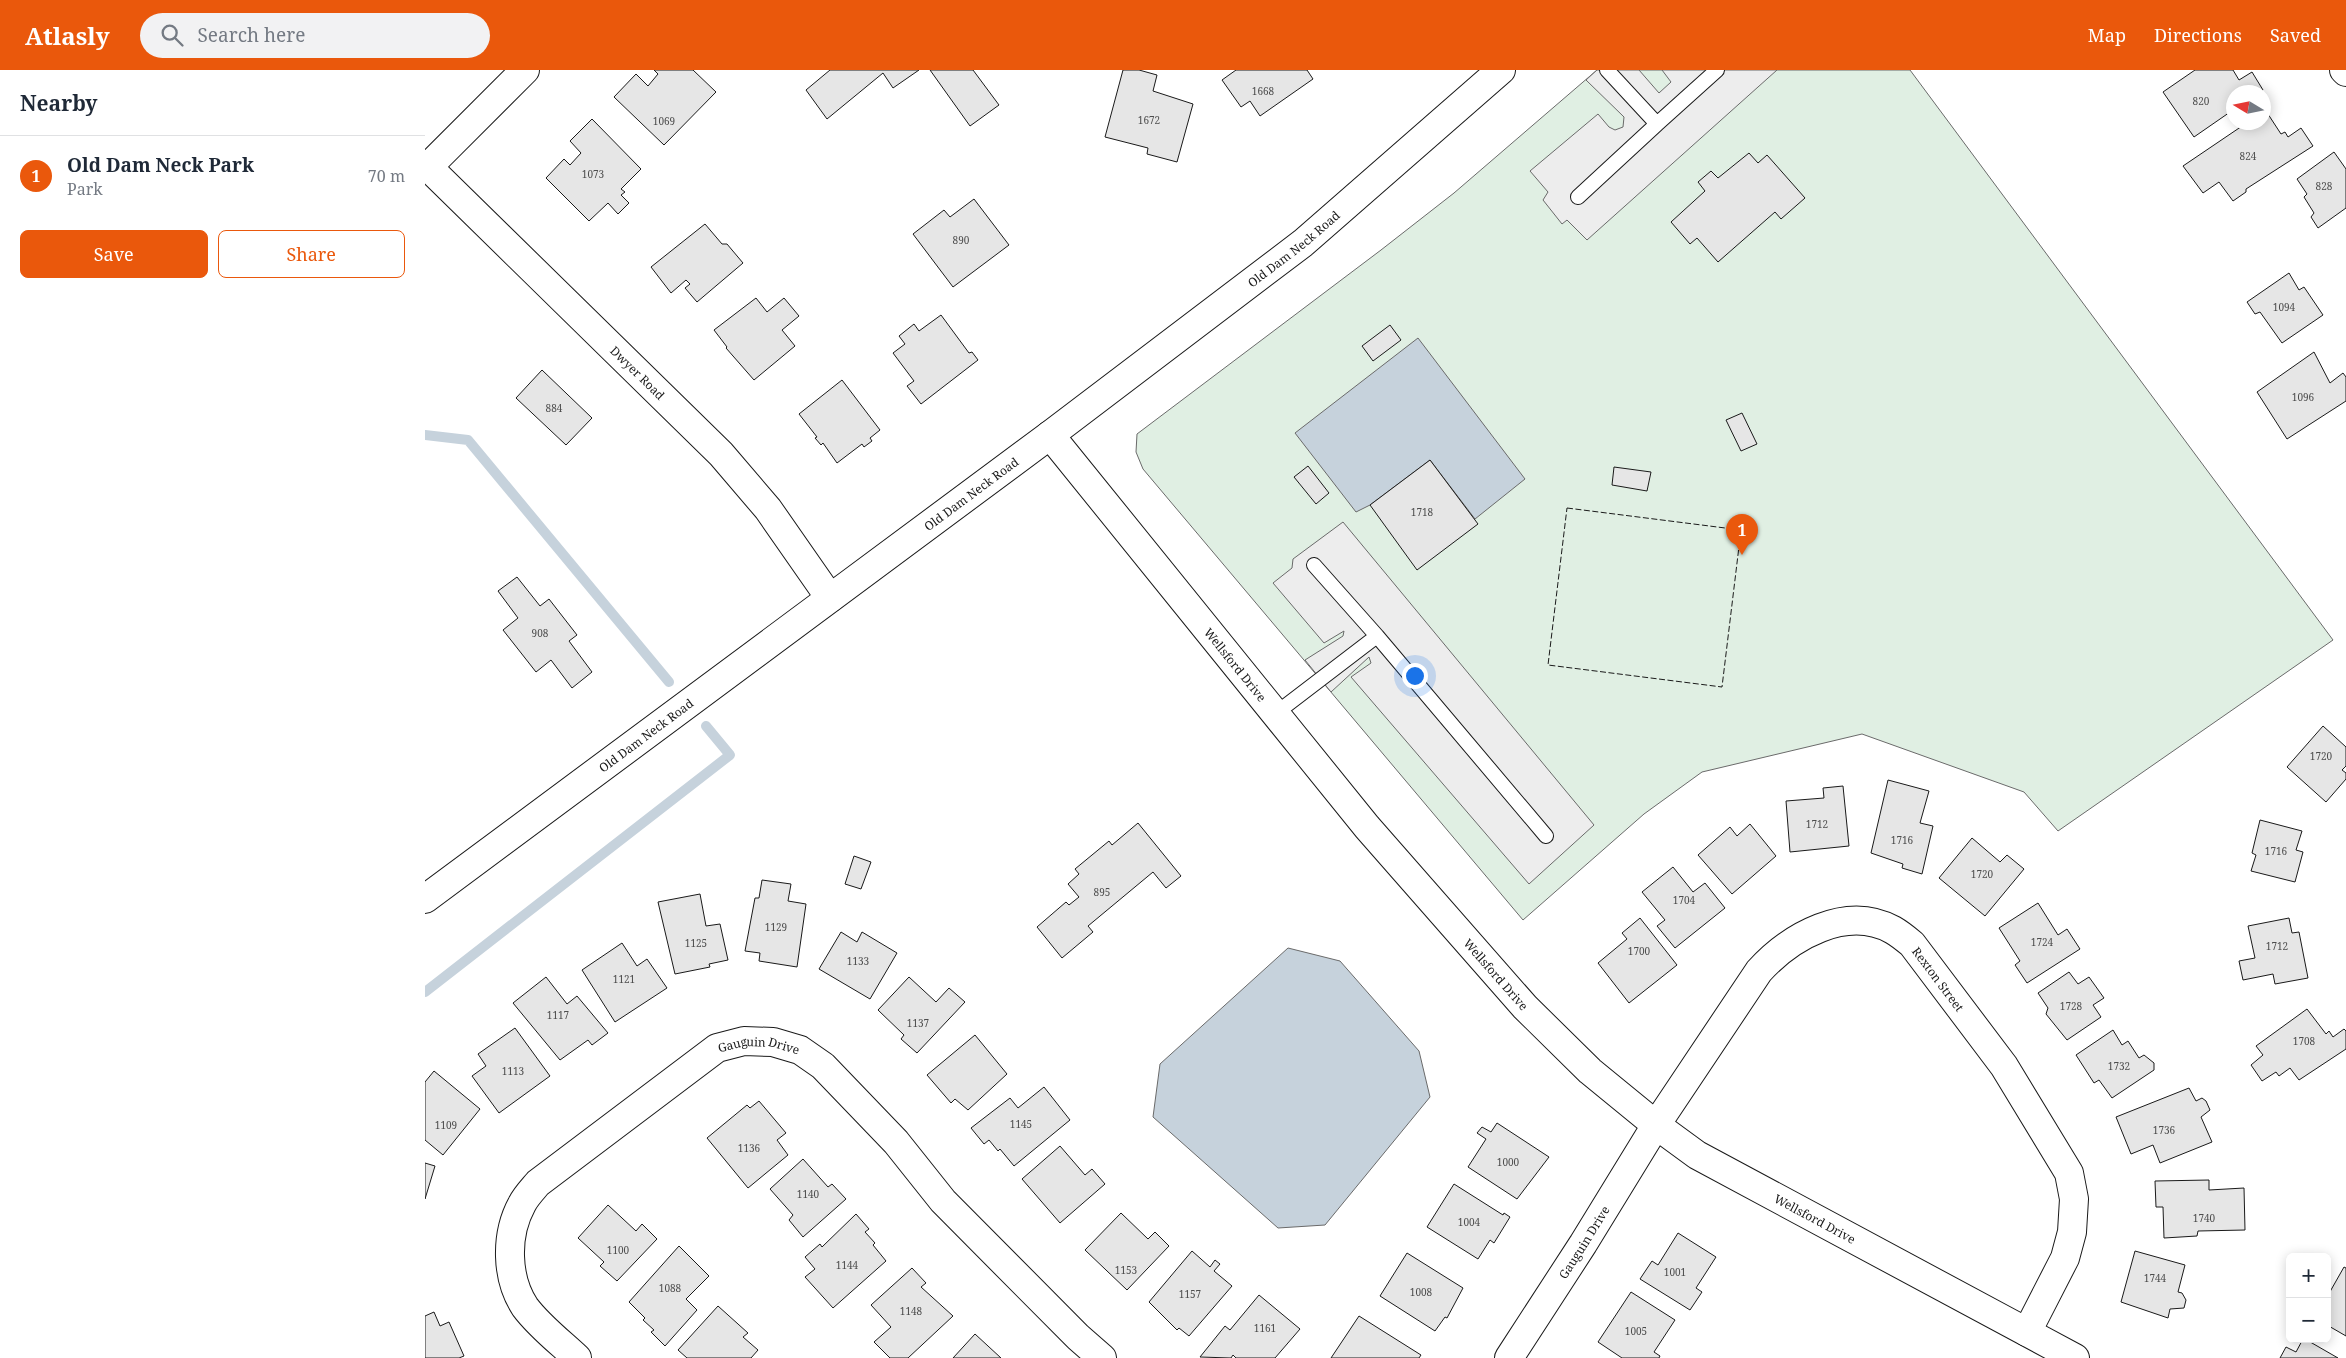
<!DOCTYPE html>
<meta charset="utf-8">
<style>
body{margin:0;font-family:"Noto Serif",serif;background:#f2f2f3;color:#1f2937}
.controls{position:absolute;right:15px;bottom:15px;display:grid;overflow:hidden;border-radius:8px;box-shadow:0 2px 12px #0003}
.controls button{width:45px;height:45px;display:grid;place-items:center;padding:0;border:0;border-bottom:1px solid #e0e1e3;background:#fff;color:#1f2937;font:25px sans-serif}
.compass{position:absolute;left:1801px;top:15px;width:45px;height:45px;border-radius:50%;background:#fff;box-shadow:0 2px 12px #0003;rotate:280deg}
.you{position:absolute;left:989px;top:605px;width:18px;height:18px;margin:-12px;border:4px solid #fff;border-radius:50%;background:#1a73e8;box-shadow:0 0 0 8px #1a73e833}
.badge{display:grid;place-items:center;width:32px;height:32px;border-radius:50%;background:#ea580c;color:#fff;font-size:16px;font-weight:700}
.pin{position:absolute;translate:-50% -41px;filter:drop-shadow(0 1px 2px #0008)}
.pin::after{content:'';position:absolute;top:26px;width:18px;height:15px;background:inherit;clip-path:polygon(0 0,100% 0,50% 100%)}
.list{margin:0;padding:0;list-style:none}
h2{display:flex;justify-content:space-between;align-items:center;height:65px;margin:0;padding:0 20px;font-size:21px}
h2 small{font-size:16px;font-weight:400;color:#747a83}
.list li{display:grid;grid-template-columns:32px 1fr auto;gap:15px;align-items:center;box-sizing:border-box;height:80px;padding:0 20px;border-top:1px solid #e0e1e3}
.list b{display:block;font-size:19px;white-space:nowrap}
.list p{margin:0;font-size:16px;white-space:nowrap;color:#747a83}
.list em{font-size:16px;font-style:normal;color:#747a83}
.actions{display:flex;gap:10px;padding:15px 20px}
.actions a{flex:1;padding:11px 0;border:1px solid #ea580c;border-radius:8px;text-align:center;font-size:18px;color:#ea580c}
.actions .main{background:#ea580c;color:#fff}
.icon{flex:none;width:28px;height:28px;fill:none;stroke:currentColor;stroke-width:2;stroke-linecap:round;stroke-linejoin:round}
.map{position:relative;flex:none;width:1921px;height:1288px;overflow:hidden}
header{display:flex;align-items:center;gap:30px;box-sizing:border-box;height:70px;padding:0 25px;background:#ea580c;color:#fff}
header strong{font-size:24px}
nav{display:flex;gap:28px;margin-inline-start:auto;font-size:18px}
.search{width:350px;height:45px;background:#f2f2f3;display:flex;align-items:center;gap:12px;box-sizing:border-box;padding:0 18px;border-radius:28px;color:#747a83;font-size:19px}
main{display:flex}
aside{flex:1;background:#fff}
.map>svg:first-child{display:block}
.green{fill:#e0efe3;stroke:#6a6a6a}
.parking{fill:#ededed;stroke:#6a6a6a}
.water{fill:#c6d2dc;stroke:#6a6a6a}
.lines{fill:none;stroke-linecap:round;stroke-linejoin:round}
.stream{stroke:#c6d2dc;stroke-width:10}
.building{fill:#e6e6e6;stroke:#1a1a1a}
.lane-casing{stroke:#1a1a1a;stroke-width:16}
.street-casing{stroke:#1a1a1a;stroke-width:30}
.secondary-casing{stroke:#1a1a1a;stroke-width:30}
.lane{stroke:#fff;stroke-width:14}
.street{stroke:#fff;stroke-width:28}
.secondary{stroke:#fff;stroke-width:28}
.fence{stroke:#1a1a1a;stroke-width:1;stroke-dasharray:6 2.5;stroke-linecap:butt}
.labels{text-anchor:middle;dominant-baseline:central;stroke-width:4;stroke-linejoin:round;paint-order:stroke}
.number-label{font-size:10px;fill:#4d4d4d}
.street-label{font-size:12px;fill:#1a1a1a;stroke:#fff}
</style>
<header>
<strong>Atlasly</strong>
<div class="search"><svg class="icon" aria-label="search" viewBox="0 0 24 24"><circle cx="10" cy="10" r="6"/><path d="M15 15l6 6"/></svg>Search here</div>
<nav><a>Map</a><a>Directions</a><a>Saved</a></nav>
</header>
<main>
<aside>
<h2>Nearby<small></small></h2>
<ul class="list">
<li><span class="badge">1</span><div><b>Old Dam Neck Park</b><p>Park</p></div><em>70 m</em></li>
</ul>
<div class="actions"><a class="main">Save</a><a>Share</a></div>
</aside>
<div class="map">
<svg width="1921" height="1288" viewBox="0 0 1921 1288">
<rect width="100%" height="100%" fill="#fff"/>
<path class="green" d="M1172 0H1485L1908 570 1633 761 1599 722 1437 664 1277 702 1219 744 1098 850 718 399 711 382 712 364 956 180 1029 123Z"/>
<path class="parking" d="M1172 0H1214L1234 23 1246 12 1237 0H1352L1162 170 1142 150 1137 154 1118 130 1123 122 1105 101 1173 44 1184 57 1190 60 1198 57 1199 47 1161 10Z
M918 452 1169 755 1104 814 926 607 946 593 944 587 906 622 880 590 918 566 919 561 899 573 848 513 867 498 868 489Z"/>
<path class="water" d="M993 268 1100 409 1050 449 1005 390 945 435 931 442 870 363Z
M863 878 915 891 994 981 1005 1027 900 1155 853 1158 728 1047 735 994Z"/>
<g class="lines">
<path class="stream" d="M0 365 43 370 244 612
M0 922 305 685 281 656"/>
</g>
<path class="building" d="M229 0H268L291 22 239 75 189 27 211 4 223 16 233 4Z
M405 0H494L468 18 458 3 402 49 381 20Z
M505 0H548L574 35 545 56Z
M698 0H714L732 5 728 21 768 34 752 92 722 84 723 78 680 67Z
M811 0H882L888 9 835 46 825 31 816 37 797 10Z
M1770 0H1808L1814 10 1827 2 1838 20 1834 22H1808V40L1769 67 1738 22Z
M1841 41 1856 64 1860 62 1863 67 1876 58 1888 76 1821 119V122L1808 131 1794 112 1778 123 1758 96 1823 52H1838V42Z
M167 49 216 99 196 119 200 122 196 125 204 133 193 144 183 133 164 151 121 108 139 89 145 95 156 83 145 71Z
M1909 82 1921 99V138L1893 158 1886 147 1889 143 1879 127 1882 124 1872 109Z
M1324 83 1333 93 1342 85 1380 128 1356 149 1350 142 1293 192 1272 168 1265 174 1246 152 1280 121 1273 112 1286 101 1293 108Z
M549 129 584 175 528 217 488 164 519 140 525 147Z
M280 154 297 174H302L318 193 272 232 260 218 265 214 261 210 246 223 226 197Z
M1864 203 1874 220 1879 217 1898 245 1857 273 1835 242 1830 244 1822 232Z
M331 228 342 242 359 228 374 246 357 260 370 276 329 310 301 278 302 277 289 260Z
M516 245 544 283 547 282 553 290 496 334 482 316 489 311 468 283 480 274 474 266 489 254 494 261Z
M965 255 976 270 948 291 937 276Z
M1889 282 1905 313 1918 303 1921 307V331L1862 369 1832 322Z
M117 300 167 348 141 375 91 328Z
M417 310 455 360 445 368 447 371 439 377 437 374 412 393 398 373 396 375 390 368 392 367 374 344Z
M1317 343 1332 374 1316 381 1301 350Z
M1005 390 1053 454 992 500 945 435Z
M883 396 904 423 891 434 869 407Z
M1189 397 1226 402 1222 421 1187 415Z
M92 507 115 536 124 529 152 565 144 571 167 602 147 618 126 590 111 602 78 560 93 548 73 521Z
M1898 656 1921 677V696L1917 700 1921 703V709L1901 732 1862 697Z
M1463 710 1504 721 1495 753 1508 756 1497 804 1477 798 1478 794 1446 783Z
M1418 716 1424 776 1365 782 1361 731 1399 728 1398 718Z
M1835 750 1877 761 1871 780 1878 782 1870 812 1826 801 1831 785 1827 783Z
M713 753 756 806 741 818 728 802 663 856 668 862 637 888 612 857 641 832 644 835 654 827 643 814 654 804 650 799 684 771 687 775Z
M1325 754 1351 786 1307 824 1273 785 1305 757 1312 766Z
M1547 768 1575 792 1582 785 1599 799 1560 846 1514 808Z
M429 786 446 792 436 819 420 814Z
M1248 797 1268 822 1280 813 1300 838 1250 878 1232 856 1240 850 1217 822Z
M337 810 366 814 363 831 381 834 372 897 334 891 335 883 320 881 330 828H334Z
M275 824 281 856 295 854 303 890 284 894 285 897 250 904 233 832Z
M1613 833 1633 865 1642 859 1655 879 1602 913 1590 895 1595 891 1574 858Z
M1215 848 1252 895 1204 933 1173 893 1202 869 1197 863Z
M1864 848 1867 863 1874 862 1883 908 1850 914 1848 904 1818 910 1814 891 1830 888 1823 856Z
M416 862 432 872 437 862 472 883 445 929 394 899Z
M197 873 212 896 222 889 242 918 190 952 157 900Z
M1644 902 1653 914 1664 907 1679 928 1668 935 1676 947 1642 970 1621 944 1623 938 1613 923Z
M121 907 142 934 152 926 183 963 167 975 163 970 135 990 88 933Z
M484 907 511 932 524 918 540 932 492 983 476 969 479 965 453 940Z
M1882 939 1901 964 1904 961 1908 967 1919 959 1921 961V979L1874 1010 1865 998 1854 1006 1851 1002 1837 1011 1826 995 1838 985 1831 976Z
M90 958 125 1006 74 1043 47 1006 61 996 53 984Z
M1688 960 1697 975 1703 971 1714 988 1719 985 1729 993V1000L1687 1028 1674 1010 1669 1013 1651 985Z
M550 965 582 1004 543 1040 530 1029 526 1033 502 1005Z
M9 1001 55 1039 18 1085 0 1070V1012Z
M619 1017 645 1050 589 1096 575 1079 573 1081 564 1070 559 1074 546 1058 585 1028 593 1038Z
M1764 1018 1771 1031 1777 1028 1781 1031 1785 1040 1776 1047 1787 1072 1735 1093 1728 1075 1706 1084 1691 1047Z
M334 1031 361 1063 352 1070 363 1085 323 1118 282 1068 322 1035 325 1038Z
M1072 1053 1124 1087 1092 1129 1043 1097 1061 1069 1052 1063 1057 1057 1066 1062Z
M635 1076 660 1105 667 1099 680 1114 635 1153 597 1109Z
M378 1089 403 1117 407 1114 421 1129 378 1167 364 1150 368 1145 345 1119Z
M0 1093 10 1096 0 1129Z
M1784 1110V1120L1819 1118 1820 1160 1773 1161 1772 1166 1739 1168 1738 1137H1731L1730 1111Z
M1029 1114 1078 1145 1079 1143 1085 1147 1069 1173 1065 1170 1053 1189 1002 1157Z
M183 1135 211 1161 217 1154 232 1169 192 1211 175 1196 179 1192 153 1168Z
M696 1143 723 1169 730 1162 744 1176 702 1220 660 1180Z
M431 1144 444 1159 440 1162 450 1173 448 1175 461 1191 408 1238 380 1207 390 1199 380 1187 395 1174 397 1177Z
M1253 1163 1291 1187 1271 1218 1277 1222 1265 1240 1215 1209 1227 1191 1233 1195Z
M254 1176 284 1206 261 1229 272 1240 240 1276 226 1262 229 1260 218 1250 220 1248 204 1232Z
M767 1181 785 1197 790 1190 795 1194 789 1201 807 1216 764 1266 754 1258 752 1260 724 1232Z
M1710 1181 1760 1195 1753 1222 1757 1223 1761 1230 1759 1238 1745 1239 1743 1248 1696 1232Z
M982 1183 1038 1218 1022 1248 1020 1247 1010 1261 955 1226Z
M1919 1197 1921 1198V1266L1902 1255V1227Z
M487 1198 501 1213 496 1217 528 1246 483 1288H465L449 1272 466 1257 446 1235Z
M1206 1222 1250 1250 1229 1282 1235 1286 1234 1288H1197L1173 1272Z
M834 1225 875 1259 850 1288H811L808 1285 806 1288 775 1287 800 1256 805 1260Z
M293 1236 323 1263 318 1267 333 1280 326 1288H262L253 1280Z
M9 1242 15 1256 24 1252 39 1286 34 1288H0V1246Z
M934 1246 996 1285 994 1288H906Z
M550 1264 576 1288H528Z
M1878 1269H1880L1913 1288H1855L1861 1277 1871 1282Z"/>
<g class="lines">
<defs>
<path id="lane" d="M1232 54 1292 0
M1153 127 1232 54 1182 0
M889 495 952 566
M850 644 952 566 1121 766"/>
<g id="street">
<path d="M1919 0 1921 2"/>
<path id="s1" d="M0 94 296 384 343 439 405 528"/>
<path d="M3 97 100 0"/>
<path id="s2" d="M625 365 942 757 1100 937 1165 1001 1231 1055 1272 1085 1650 1288"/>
<path id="s3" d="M152 1288C135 1272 114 1256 100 1237 81 1208 80 1165 97 1134 101 1126 108 1119 113 1113L292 978 319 971 348 972 375 980 398 996 471 1072 518 1131 653 1267 677 1288"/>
<path id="s4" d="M1084 1288 1158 1174 1231 1055 1334 901C1365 867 1421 834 1468 860 1475 864 1481 869 1487 874L1579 996 1644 1103 1649 1129 1647 1162 1640 1188 1602 1262"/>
</g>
<g id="secondary">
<path id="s5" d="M0 829 625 365 878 173 1076 0"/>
</g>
</defs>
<use href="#lane" class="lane-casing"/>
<use href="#street" class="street-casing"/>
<use href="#secondary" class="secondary-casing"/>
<use href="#lane" class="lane"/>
<use href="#street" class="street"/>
<use href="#secondary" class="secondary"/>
<path class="fence" d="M1142 438 1316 460 1297 617 1123 595Z"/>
</g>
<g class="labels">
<g class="number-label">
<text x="838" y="21">1668</text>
<text x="1776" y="31">820</text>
<text x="724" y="50">1672</text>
<text x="239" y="51">1069</text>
<text x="1823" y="86">824</text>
<text x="168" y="104">1073</text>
<text x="1899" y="116">828</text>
<text x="536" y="170">890</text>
<text x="1859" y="237">1094</text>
<text x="1878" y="327">1096</text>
<text x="129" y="338">884</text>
<text x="997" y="442">1718</text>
<text x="115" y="563">908</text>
<text x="1896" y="686">1720</text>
<text x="1392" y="754">1712</text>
<text x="1477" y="770">1716</text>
<text x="1851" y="781">1716</text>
<text x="1557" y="804">1720</text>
<text x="677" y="822">895</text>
<text x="1259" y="830">1704</text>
<text x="351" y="857">1129</text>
<text x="1617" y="872">1724</text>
<text x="271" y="873">1125</text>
<text x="1852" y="876">1712</text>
<text x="1214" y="881">1700</text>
<text x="433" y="891">1133</text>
<text x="199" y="909">1121</text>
<text x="1646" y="936">1728</text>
<text x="133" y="945">1117</text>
<text x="493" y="953">1137</text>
<text x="1879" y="971">1708</text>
<text x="1694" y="996">1732</text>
<text x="88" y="1001">1113</text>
<text x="596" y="1054">1145</text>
<text x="21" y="1055">1109</text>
<text x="1739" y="1060">1736</text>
<text x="324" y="1078">1136</text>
<text x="1083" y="1092">1000</text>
<text x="383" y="1124">1140</text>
<text x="1779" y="1148">1740</text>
<text x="1044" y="1152">1004</text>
<text x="193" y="1180">1100</text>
<text x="422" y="1195">1144</text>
<text x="701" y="1200">1153</text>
<text x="1250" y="1202">1001</text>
<text x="1730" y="1208">1744</text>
<text x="245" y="1218">1088</text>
<text x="996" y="1222">1008</text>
<text x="765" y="1224">1157</text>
<text x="486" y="1241">1148</text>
<text x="840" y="1258">1161</text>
<text x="1211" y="1261">1005</text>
</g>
<g class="street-label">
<text stroke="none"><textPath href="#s5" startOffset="1085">Old Dam Neck Road</textPath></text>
<text stroke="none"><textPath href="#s1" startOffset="298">Dwyer Road</textPath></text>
<text stroke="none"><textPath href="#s5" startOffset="680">Old Dam Neck Road</textPath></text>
<text stroke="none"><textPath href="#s2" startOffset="295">Wellsford Drive</textPath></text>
<text stroke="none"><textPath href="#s5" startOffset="275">Old Dam Neck Road</textPath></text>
<text stroke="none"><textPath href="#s2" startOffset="700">Wellsford Drive</textPath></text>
<text stroke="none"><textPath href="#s4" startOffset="679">Rexton Street</textPath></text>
<text stroke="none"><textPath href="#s3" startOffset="474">Gauguin Drive</textPath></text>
<text stroke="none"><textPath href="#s2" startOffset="1105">Wellsford Drive</textPath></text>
<text stroke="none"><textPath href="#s4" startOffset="138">Gauguin Drive</textPath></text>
</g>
</g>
</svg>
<div class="controls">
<button>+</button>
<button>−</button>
</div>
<svg class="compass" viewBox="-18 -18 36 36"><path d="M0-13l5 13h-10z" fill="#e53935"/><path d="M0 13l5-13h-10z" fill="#747a83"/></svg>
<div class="you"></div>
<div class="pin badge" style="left:1317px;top:485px">1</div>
</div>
</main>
